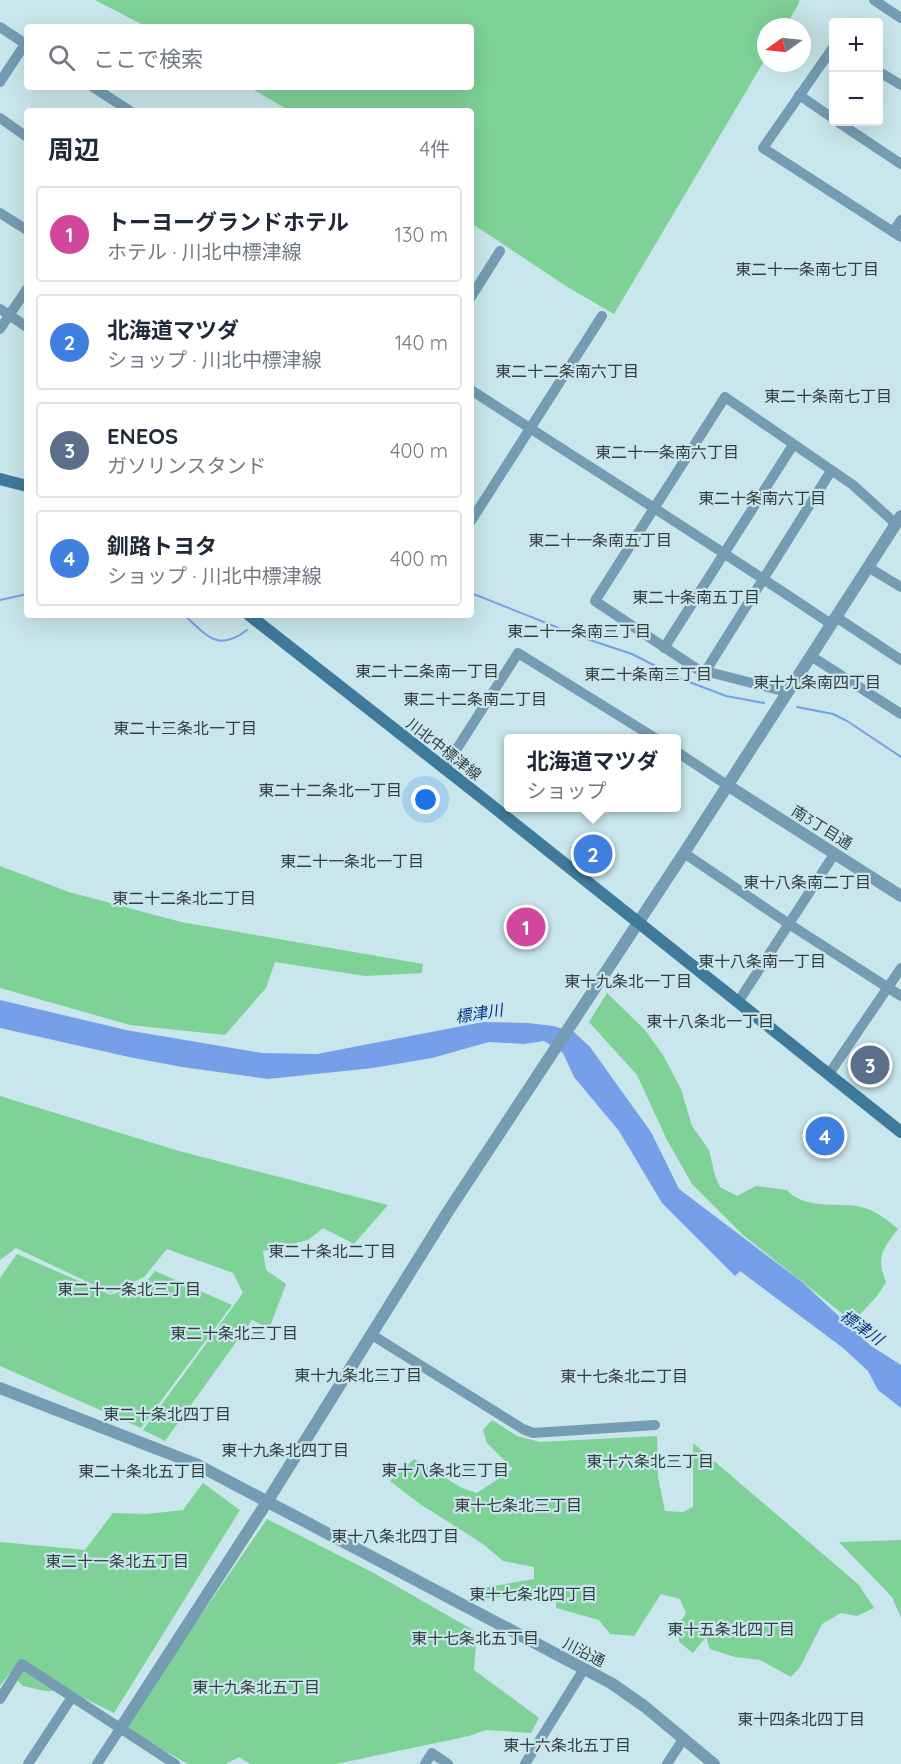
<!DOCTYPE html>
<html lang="ja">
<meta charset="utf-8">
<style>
body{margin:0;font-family:Quicksand,"Noto Sans JP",sans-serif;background:#f6f6f7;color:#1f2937}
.controls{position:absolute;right:18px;top:18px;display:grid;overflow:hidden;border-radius:6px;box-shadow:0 6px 24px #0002}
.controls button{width:54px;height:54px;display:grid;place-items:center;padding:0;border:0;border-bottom:2px solid #e0e1e3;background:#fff;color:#1f2937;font:30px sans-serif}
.compass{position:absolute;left:757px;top:18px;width:54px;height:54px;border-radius:50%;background:#fff;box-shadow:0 6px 24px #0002;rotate:255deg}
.you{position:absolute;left:426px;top:800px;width:21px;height:21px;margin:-15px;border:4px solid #fff;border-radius:50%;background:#1a73e8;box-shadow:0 0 0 9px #1a73e833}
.badge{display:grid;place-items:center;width:39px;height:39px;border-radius:50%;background:#8e5a09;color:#fff;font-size:20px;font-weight:700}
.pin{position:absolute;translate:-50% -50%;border:3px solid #fff;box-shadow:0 2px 6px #0006}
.popup{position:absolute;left:504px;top:734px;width:177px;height:78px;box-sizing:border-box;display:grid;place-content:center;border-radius:6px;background:#fff;filter:drop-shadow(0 2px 4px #0005);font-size:20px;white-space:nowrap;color:#747a83}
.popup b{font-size:22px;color:#1f2937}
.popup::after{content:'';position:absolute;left:50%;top:100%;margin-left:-12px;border:12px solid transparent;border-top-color:#fff}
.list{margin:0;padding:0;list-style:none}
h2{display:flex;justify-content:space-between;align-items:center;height:78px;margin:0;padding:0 24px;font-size:26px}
h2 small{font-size:20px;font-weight:400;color:#747a83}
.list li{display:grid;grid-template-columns:39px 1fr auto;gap:18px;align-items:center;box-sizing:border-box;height:96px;margin:0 12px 12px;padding:0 12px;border:2px solid #e0e1e3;border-radius:6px}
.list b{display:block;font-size:22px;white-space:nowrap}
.list p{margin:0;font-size:20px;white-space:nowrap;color:#747a83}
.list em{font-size:20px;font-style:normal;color:#747a83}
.icon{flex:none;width:33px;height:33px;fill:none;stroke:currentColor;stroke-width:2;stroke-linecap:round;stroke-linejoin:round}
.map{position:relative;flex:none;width:901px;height:1764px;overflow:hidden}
.search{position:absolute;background:#fff;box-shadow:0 6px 24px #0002;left:24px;top:24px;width:450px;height:66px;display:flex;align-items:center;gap:15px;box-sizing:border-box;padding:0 21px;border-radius:6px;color:#747a83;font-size:22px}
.panel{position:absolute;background:#fff;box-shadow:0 6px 24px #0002;left:24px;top:108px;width:450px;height:510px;border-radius:6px}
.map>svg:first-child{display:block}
.green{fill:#7ed197}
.water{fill:#769fea}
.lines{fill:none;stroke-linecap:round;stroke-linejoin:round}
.stream{stroke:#769fea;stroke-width:2}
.minor{stroke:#759cb2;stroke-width:10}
.tertiary{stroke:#759cb2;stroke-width:12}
.secondary{stroke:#3d7a9b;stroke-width:12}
.labels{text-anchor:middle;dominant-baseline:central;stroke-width:4.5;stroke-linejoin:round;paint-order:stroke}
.street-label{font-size:15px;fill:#333f41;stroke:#c8e6eb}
.neighbourhood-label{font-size:16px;fill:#333f41;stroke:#c8e6eb}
.water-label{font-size:16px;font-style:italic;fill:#053085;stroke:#c8e6eb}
</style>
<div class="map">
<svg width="901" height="1764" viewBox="0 0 901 1764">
<rect width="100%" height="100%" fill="#c8e6eb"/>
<path class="green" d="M95 0H799V3L785 27H766V58L614 314 569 288 471 223V111H290L249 87H471V27H147Z
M0 866 69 892 181 922 423 964 422 973 365 976 275 962 266 988 225 1035 130 1025 0 988Z
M607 993 645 1030 663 1055 681 1089 692 1126 709 1150 715 1176 720 1187 737 1196 756 1186 787 1190C803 1209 835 1203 857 1206 874 1209 885 1218 898 1229 882 1250 876 1257 886 1282L877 1296 853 1322 743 1235 692 1184 667 1140 637 1075 589 1022Z
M0 1096 179 1151 388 1205 354 1244 323 1228 308 1240 263 1251 266 1270 286 1284 269 1329 252 1320 165 1441 143 1430 243 1293 233 1273 167 1249 144 1277 111 1293 16 1248 0 1260Z
M17 1254 111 1295 146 1282 155 1271 232 1305 141 1428 0 1366V1278Z
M492 1420 517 1436 540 1442 657 1436 658 1477 665 1511 683 1512 693 1507V1443L859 1585 874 1608 857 1616 841 1613 822 1624 800 1667 791 1677 760 1660 735 1657 710 1649 706 1637 693 1653 679 1642V1624L686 1613 680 1599 661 1594 634 1636 610 1634 599 1620 556 1608V1592L478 1599 483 1588 534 1579V1567L503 1561 483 1544 420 1504 390 1481 414 1459 462 1488 477 1493 513 1469 487 1443 483 1430Z
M203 1483 240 1510 114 1713 70 1691H45L23 1686 10 1673 0 1686V1542L85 1550 113 1513 147 1514 183 1510Z
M267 1519 372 1572 473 1630 476 1642 474 1670 539 1718 531 1733 486 1730 469 1736 336 1764H250L239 1757 226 1764H188L124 1728Z
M901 1540V1618L892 1597 839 1542Z"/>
<path class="water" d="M0 1000 126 1030 262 1053 317 1054 483 1022 528 1023 553 1026 574 1032 590 1047 651 1132 679 1189 802 1282 871 1346 901 1365V1408L878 1390 868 1371 843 1348 740 1271 735 1276 662 1203 619 1131 574 1077 563 1053 544 1041 524 1044 489 1042 432 1058 373 1068 268 1079 182 1067 129 1057 0 1028Z"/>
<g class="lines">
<path class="stream" d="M471 593 584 638 632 654 679 678 726 696 764 703
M0 600 27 594
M184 615C207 635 217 653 247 630
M797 707 833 714 847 721 901 757"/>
<path class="minor" d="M874 0 901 18
M0 27 27 45
M834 46 763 148 901 237
M878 71 901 85
M0 82 25 44
M93 87 130 111
M799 95 834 119
M0 118 27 137
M838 122 901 164
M0 213 27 230
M893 232 901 220
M471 297 500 251
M0 309 27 327
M0 329 27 289
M471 390C591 468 712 544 831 624
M471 521 602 316
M868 567 901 587
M836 617 901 660
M664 648 793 445
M811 656 901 714
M705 672 831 471
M787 692 697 669 595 601 725 397 853 485 896 524
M677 752 727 785
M444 769 518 653 655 738
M684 853 789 924 901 996
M738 1002 835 853
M829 1074 901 968
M372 1335 523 1429 533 1433 655 1425
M0 1699 22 1664 175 1764
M28 1764 72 1697
M97 1764 120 1729
M425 1764 432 1753 448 1764
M525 1764 584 1669
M667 1764 684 1738"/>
<path class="tertiary" d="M727 785 901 896
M0 1388 196 1464 611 1683 644 1706 714 1764
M120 1729 267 1502 447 1213 684 853 901 516"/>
<path class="secondary" d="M0 479 27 486
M249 615 476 793 901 1132"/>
</g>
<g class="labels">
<g class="street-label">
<text transform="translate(444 749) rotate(38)">川北中標津線</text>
<text transform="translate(822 827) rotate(32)">南3丁目通</text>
<text transform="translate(584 1652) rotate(27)">川沿通</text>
</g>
<g class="neighbourhood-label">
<text x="807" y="269">東二十一条南七丁目</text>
<text x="567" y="371">東二十二条南六丁目</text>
<text x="828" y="396">東二十条南七丁目</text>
<text x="667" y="452">東二十一条南六丁目</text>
<text x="762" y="498">東二十条南六丁目</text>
<text x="600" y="540">東二十一条南五丁目</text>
<text x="696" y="597">東二十条南五丁目</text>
<text x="579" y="631">東二十一条南三丁目</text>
<text x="427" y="671">東二十二条南一丁目</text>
<text x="648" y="674">東二十条南三丁目</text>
<text x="817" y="682">東十九条南四丁目</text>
<text x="475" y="699">東二十二条南二丁目</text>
<text x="185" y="728">東二十三条北一丁目</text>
<text x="330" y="790">東二十二条北一丁目</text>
<text x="352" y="861">東二十一条北一丁目</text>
<text x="807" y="882">東十八条南二丁目</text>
<text x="184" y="898">東二十二条北二丁目</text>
<text x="762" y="961">東十八条南一丁目</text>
<text x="628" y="981">東十九条北一丁目</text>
<text x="710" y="1021">東十八条北一丁目</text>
<text x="332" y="1251">東二十条北二丁目</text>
<text x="129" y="1289">東二十一条北三丁目</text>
<text x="234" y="1333">東二十条北三丁目</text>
<text x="358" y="1375">東十九条北三丁目</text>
<text x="624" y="1376">東十七条北二丁目</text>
<text x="167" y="1414">東二十条北四丁目</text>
<text x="285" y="1450">東十九条北四丁目</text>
<text x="650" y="1461">東十六条北三丁目</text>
<text x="445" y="1470">東十八条北三丁目</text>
<text x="142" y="1471">東二十条北五丁目</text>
<text x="518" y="1505">東十七条北三丁目</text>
<text x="395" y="1536">東十八条北四丁目</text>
<text x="117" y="1561">東二十一条北五丁目</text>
<text x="533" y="1594">東十七条北四丁目</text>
<text x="731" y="1629">東十五条北四丁目</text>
<text x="475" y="1638">東十七条北五丁目</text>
<text x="256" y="1687">東十九条北五丁目</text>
<text x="801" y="1719">東十四条北四丁目</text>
<text x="567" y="1745">東十六条北五丁目</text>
</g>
<g class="water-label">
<text transform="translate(479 1013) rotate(-9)">標津川</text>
<text transform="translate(862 1327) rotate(35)">標津川</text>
</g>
</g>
</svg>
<div class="controls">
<button>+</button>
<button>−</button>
</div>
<svg class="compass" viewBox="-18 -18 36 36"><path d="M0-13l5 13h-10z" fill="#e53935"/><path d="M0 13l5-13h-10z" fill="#747a83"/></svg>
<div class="you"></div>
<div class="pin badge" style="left:526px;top:927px;background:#d1479c">1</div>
<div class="pin badge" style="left:593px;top:854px;background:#3f7fe0">2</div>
<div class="popup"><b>北海道マツダ</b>ショップ</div>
<div class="pin badge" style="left:870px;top:1065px;background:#5c6f8a">3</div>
<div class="pin badge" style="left:825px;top:1136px;background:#3f7fe0">4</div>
<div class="search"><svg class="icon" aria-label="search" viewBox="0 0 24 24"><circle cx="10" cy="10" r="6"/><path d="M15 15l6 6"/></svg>ここで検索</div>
<section class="panel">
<h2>周辺<small>4件</small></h2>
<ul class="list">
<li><span class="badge" style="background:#d1479c">1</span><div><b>トーヨーグランドホテル</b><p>ホテル · 川北中標津線</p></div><em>130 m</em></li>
<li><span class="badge" style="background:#3f7fe0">2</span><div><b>北海道マツダ</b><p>ショップ · 川北中標津線</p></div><em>140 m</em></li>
<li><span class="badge" style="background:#5c6f8a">3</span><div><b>ENEOS</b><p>ガソリンスタンド</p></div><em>400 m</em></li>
<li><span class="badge" style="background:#3f7fe0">4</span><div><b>釧路トヨタ</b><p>ショップ · 川北中標津線</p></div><em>400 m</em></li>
</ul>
</section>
</div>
